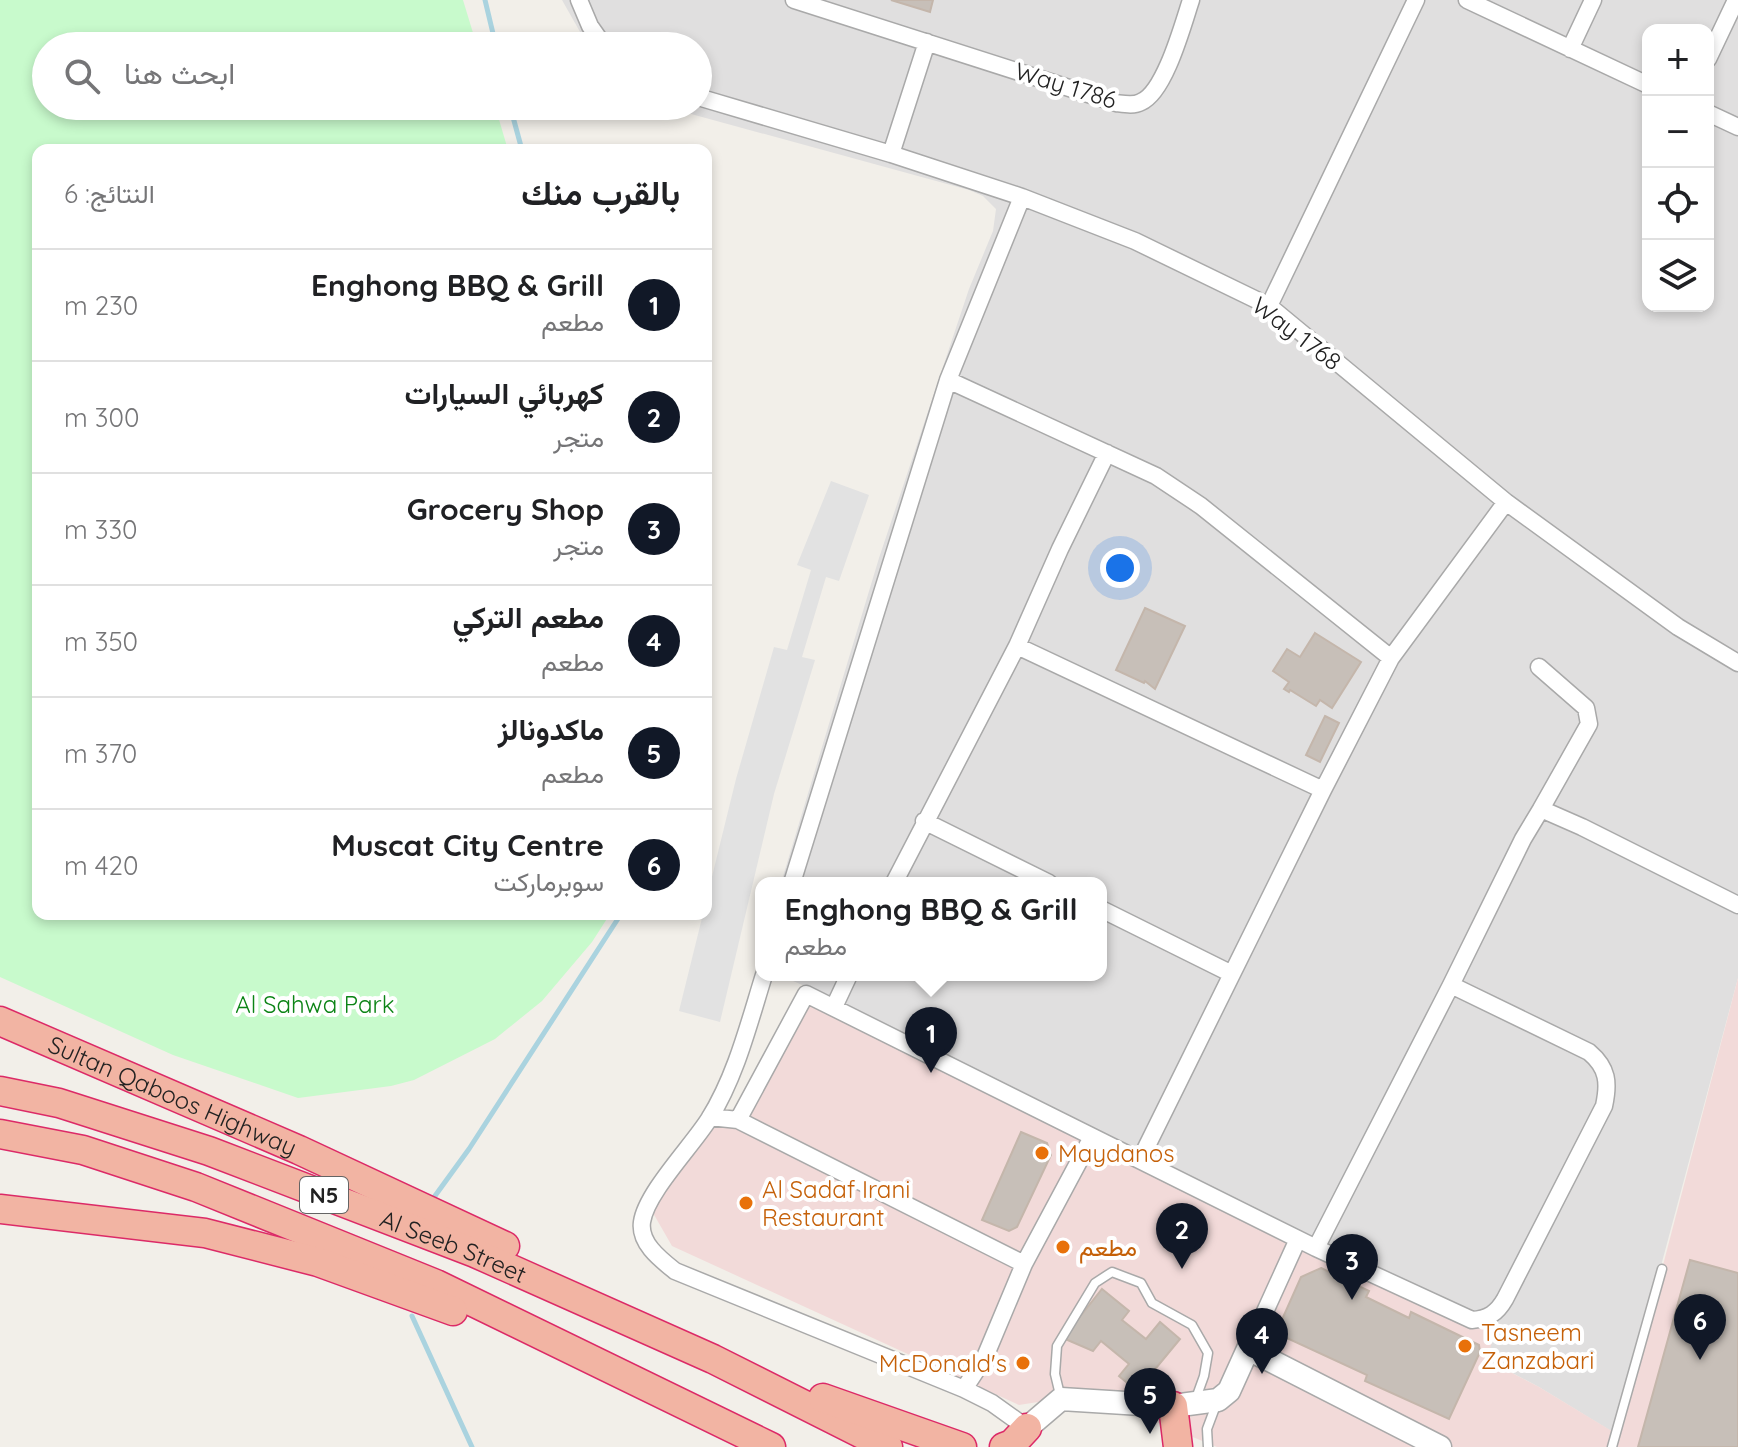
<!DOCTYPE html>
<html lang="ar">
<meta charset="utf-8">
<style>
body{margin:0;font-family:Quicksand,Vazirmatn,sans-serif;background:#f2f2f2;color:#202124;direction:rtl}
.controls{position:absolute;right:24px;top:24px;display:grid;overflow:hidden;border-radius:16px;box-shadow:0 4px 12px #0003}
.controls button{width:72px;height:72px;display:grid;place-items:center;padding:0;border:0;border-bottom:2px solid #e0e0e0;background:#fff;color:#202124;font:40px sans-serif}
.you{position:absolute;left:1120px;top:568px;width:28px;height:28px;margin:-20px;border:6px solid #fff;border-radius:50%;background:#1a73e8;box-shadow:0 0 0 12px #1a73e833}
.badge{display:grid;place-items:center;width:52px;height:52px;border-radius:50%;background:#111827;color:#fff;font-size:26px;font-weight:700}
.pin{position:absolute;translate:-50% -66px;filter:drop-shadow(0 2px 4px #0008)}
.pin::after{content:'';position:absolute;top:42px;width:28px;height:24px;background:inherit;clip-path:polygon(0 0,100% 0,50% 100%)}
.popup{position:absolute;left:755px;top:877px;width:352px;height:104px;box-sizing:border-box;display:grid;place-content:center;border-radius:16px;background:#fff;filter:drop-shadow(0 2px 6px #0005);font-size:26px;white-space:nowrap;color:#757577}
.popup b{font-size:30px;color:#202124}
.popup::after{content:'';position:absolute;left:50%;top:100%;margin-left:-16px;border:16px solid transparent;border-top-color:#fff}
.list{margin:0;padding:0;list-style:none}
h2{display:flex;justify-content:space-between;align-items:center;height:104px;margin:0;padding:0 32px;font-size:34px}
h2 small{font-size:26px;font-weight:400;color:#757577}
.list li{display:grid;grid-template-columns:52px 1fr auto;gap:24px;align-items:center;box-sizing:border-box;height:112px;padding:0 32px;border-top:2px solid #e0e0e0}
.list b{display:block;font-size:30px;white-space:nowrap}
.list p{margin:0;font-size:26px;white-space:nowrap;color:#757577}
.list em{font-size:26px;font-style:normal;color:#757577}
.icon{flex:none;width:44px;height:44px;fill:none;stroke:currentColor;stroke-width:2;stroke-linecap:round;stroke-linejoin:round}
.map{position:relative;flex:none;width:1738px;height:1447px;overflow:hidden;direction:ltr}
.search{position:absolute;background:#fff;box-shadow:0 4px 12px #0003;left:32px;top:32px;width:680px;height:88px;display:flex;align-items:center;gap:20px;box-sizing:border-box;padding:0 28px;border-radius:44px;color:#757577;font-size:30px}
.panel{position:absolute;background:#fff;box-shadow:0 4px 12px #0003;left:32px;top:144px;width:680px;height:776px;border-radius:16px;direction:rtl}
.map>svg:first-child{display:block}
.residential{fill:#e0dfdf;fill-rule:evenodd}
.commercial{fill:#f2dad9}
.park{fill:#c8facc}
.parking{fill:#e2e2e2}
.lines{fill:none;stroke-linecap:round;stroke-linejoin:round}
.stream{stroke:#aad3df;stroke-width:5}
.building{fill:#c7bfb8;stroke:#c4b6ab;stroke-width:2}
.service-casing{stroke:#a9a9a9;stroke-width:11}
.minor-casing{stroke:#a9a9a9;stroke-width:19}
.tertiary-casing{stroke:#a9a9a9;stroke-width:25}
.trunk-casing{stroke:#dc2a67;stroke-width:31}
.service{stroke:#fff;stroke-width:8}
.minor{stroke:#fff;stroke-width:16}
.tertiary{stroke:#fff;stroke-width:22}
.trunk{stroke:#f2b4a3;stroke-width:28}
.food-dot{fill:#e8710a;stroke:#fff;stroke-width:3}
.labels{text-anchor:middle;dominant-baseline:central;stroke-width:8;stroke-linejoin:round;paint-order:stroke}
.shield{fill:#fff;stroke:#646464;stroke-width:2}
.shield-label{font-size:22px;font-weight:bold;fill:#222}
.street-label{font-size:24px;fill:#222;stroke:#fff}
.park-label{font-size:24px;fill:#0c8416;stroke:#fff}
.food-label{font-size:24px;fill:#c56008;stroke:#fff;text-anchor:start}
</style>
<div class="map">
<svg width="1738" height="1447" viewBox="0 0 1738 1447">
<rect width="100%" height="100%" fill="#f2efe9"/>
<path class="residential" d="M562 0H1738V978L1616 1434 1539 1387 1486 1359 1495 1330 1336 1256 807 987 779 975H1101V883H781L879 558 969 289 993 231 996 209 983 196 969 190 662 106H698V46H588ZM1648 30H1708V306H1648Z"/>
<path class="commercial" d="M1738 978V1447H1217L1088 1394 1019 1405 672 1246 649 1206 710 1117 738 1120 806 994 1316 1248 1495 1331 1487 1360 1539 1387 1615 1433 1662 1269Z"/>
<path class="park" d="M0 0H463L477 46H46V106H495L508 150H38V914H610L592 942 542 1001 495 1039 414 1080 391 1086 298 1098 173 1055 0 977Z"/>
<path class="parking" d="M831 481 869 495 839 581 826 577 802 657 815 660 774 794 720 1022 679 1011 703 914H706V901L736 779 774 647 787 650 811 570 797 565Z"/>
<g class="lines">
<path class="stream" d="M485 0 496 46
M510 106 522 150
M432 1200 469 1149 621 914
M412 1316 472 1447"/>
</g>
<path class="building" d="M891 0H933L930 12Z
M1145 608 1185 626 1155 689 1145 681 1144 683 1116 670Z
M1315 633 1361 662 1332 708 1320 700 1316 706 1290 690 1289 692 1284 689 1289 682 1273 671 1287 649 1300 657Z
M1325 716 1339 723 1320 762 1306 755Z
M1021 1132 1047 1143 1051 1155 1017 1227 1009 1231 982 1220Z
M1690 1260 1738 1273V1447H1638Z
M1321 1268 1369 1291 1366 1297 1409 1318 1411 1312 1479 1345 1480 1352 1449 1419 1365 1381 1367 1375 1276 1333 1301 1277Z
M1102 1289 1129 1311 1122 1320 1146 1339 1160 1322 1180 1339 1137 1391 1119 1376 1129 1364 1101 1341 1093 1351 1063 1338Z"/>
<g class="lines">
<defs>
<path id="service" d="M1061 1399 1055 1374 1057 1346 1095 1283 1112 1272 1141 1283 1152 1303 1192 1325 1208 1353 1204 1376 1195 1401
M1208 1447 1207 1429 1216 1405
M1612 1447 1662 1269"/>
<path id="minor" d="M579 0 590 26 604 46
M794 0 1116 103C1124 104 1134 106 1141 102 1165 92 1183 24 1191 0
M1467 0 1648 85
M1570 49 1593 0
M1708 59 1736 0
M698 97 891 154 1022 197 1135 241 1269 306 1506 502 1678 627 1738 663
M1708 113 1738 127
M891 154 927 42
M1269 306 1416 0
M948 380 1156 476 1201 506 1391 658
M1017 646 1323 790
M1539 667 1586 708 1589 724 1541 809
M924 821 1049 883
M792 883 948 380 1022 197
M894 883 1017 646 1060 549 1107 453
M1101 909 1232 974
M764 975C749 1023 736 1076 709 1119 692 1146 646 1193 642 1222 639 1243 660 1259 675 1271L964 1389 985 1357 1024 1264 1092 1137
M834 1007 849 975
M710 1117 738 1120 1024 1264
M738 1120 806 994 1316 1248 1472 1320C1488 1319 1497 1313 1505 1299L1604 1106C1609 1083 1608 1068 1589 1052L1451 985
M1141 1158 1323 790 1391 658 1506 502
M1316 1248 1451 985 1523 839 1541 809 1582 827 1738 905
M1248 1349 1298 1239
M964 1389 992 1403 1027 1428"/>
<path id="tertiary" d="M1027 1428 1061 1399 1173 1406 1218 1400 1229 1391 1248 1349 1440 1447"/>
<g id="trunk">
<path id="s1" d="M0 1021 299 1150 505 1246"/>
<path id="s2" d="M0 1091 59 1103 209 1151 475 1253 713 1359 888 1447"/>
<path d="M0 1134 83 1150 196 1187 436 1284 771 1447"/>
<path d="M0 1209 205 1233 318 1262 453 1311"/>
<path d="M823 1398 962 1447"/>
<path d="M1173 1406 1178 1447"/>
<path d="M1004 1447 1012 1444 1027 1428"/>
</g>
</defs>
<use href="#service" class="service-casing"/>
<use href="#minor" class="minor-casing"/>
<use href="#tertiary" class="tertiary-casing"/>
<use href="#trunk" class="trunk-casing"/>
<use href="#service" class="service"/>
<use href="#minor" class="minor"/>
<use href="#tertiary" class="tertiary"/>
<use href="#trunk" class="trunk"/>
</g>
<g class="food-dot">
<circle cx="1042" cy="1153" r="8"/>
<circle cx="746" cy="1203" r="8"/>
<circle cx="1063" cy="1247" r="8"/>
<circle cx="1465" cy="1346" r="8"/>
<circle cx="1023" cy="1363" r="8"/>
</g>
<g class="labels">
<rect class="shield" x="300" y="1177" width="48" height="36" rx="6"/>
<g class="shield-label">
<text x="324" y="1195">N5</text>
</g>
<g class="street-label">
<text transform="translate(1066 85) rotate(17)">Way 1786</text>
<text transform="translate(1297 333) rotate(37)">Way 1768</text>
<text stroke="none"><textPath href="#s1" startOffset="188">Sultan Qaboos Highway</textPath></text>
<text stroke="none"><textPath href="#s2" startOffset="480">Al Seeb Street</textPath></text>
</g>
<g class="park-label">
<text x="315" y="1004">Al Sahwa Park</text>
</g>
<g class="food-label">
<text x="1058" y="1153">Maydanos</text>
<text x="762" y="1189">Al Sadaf Irani<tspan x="762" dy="28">Restaurant</tspan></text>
<text x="1079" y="1247">مطعم</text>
<text x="1481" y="1332">Tasneem<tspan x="1481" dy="28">Zanzabari</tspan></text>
<text x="1007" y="1363" text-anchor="end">McDonald's</text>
</g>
</g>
</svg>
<div class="controls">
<button>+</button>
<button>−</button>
<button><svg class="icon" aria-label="locate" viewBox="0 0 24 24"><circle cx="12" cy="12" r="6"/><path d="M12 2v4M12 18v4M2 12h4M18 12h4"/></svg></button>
<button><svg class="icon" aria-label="layers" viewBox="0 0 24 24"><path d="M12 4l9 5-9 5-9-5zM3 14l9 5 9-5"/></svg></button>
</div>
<div class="you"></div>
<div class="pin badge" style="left:931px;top:1073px">1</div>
<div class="popup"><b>Enghong BBQ &amp; Grill</b>مطعم</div>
<div class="pin badge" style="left:1182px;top:1269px">2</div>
<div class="pin badge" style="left:1352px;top:1300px">3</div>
<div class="pin badge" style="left:1262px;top:1374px">4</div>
<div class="pin badge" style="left:1150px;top:1434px">5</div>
<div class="pin badge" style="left:1700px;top:1360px">6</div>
<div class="search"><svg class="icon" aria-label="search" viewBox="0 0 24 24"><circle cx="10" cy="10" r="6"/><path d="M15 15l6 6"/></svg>ابحث هنا</div>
<section class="panel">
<h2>بالقرب منك<small>النتائج: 6</small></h2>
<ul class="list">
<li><span class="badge">1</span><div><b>Enghong BBQ &amp; Grill</b><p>مطعم</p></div><em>230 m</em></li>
<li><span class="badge">2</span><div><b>كهربائي السيارات</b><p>متجر</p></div><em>300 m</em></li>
<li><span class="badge">3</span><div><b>Grocery Shop</b><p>متجر</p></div><em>330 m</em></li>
<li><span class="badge">4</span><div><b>مطعم التركي</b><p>مطعم</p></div><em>350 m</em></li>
<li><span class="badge">5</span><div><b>ماكدونالز</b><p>مطعم</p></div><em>370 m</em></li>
<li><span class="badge">6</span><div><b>Muscat City Centre</b><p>سوبرماركت</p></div><em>420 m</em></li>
</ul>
</section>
</div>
